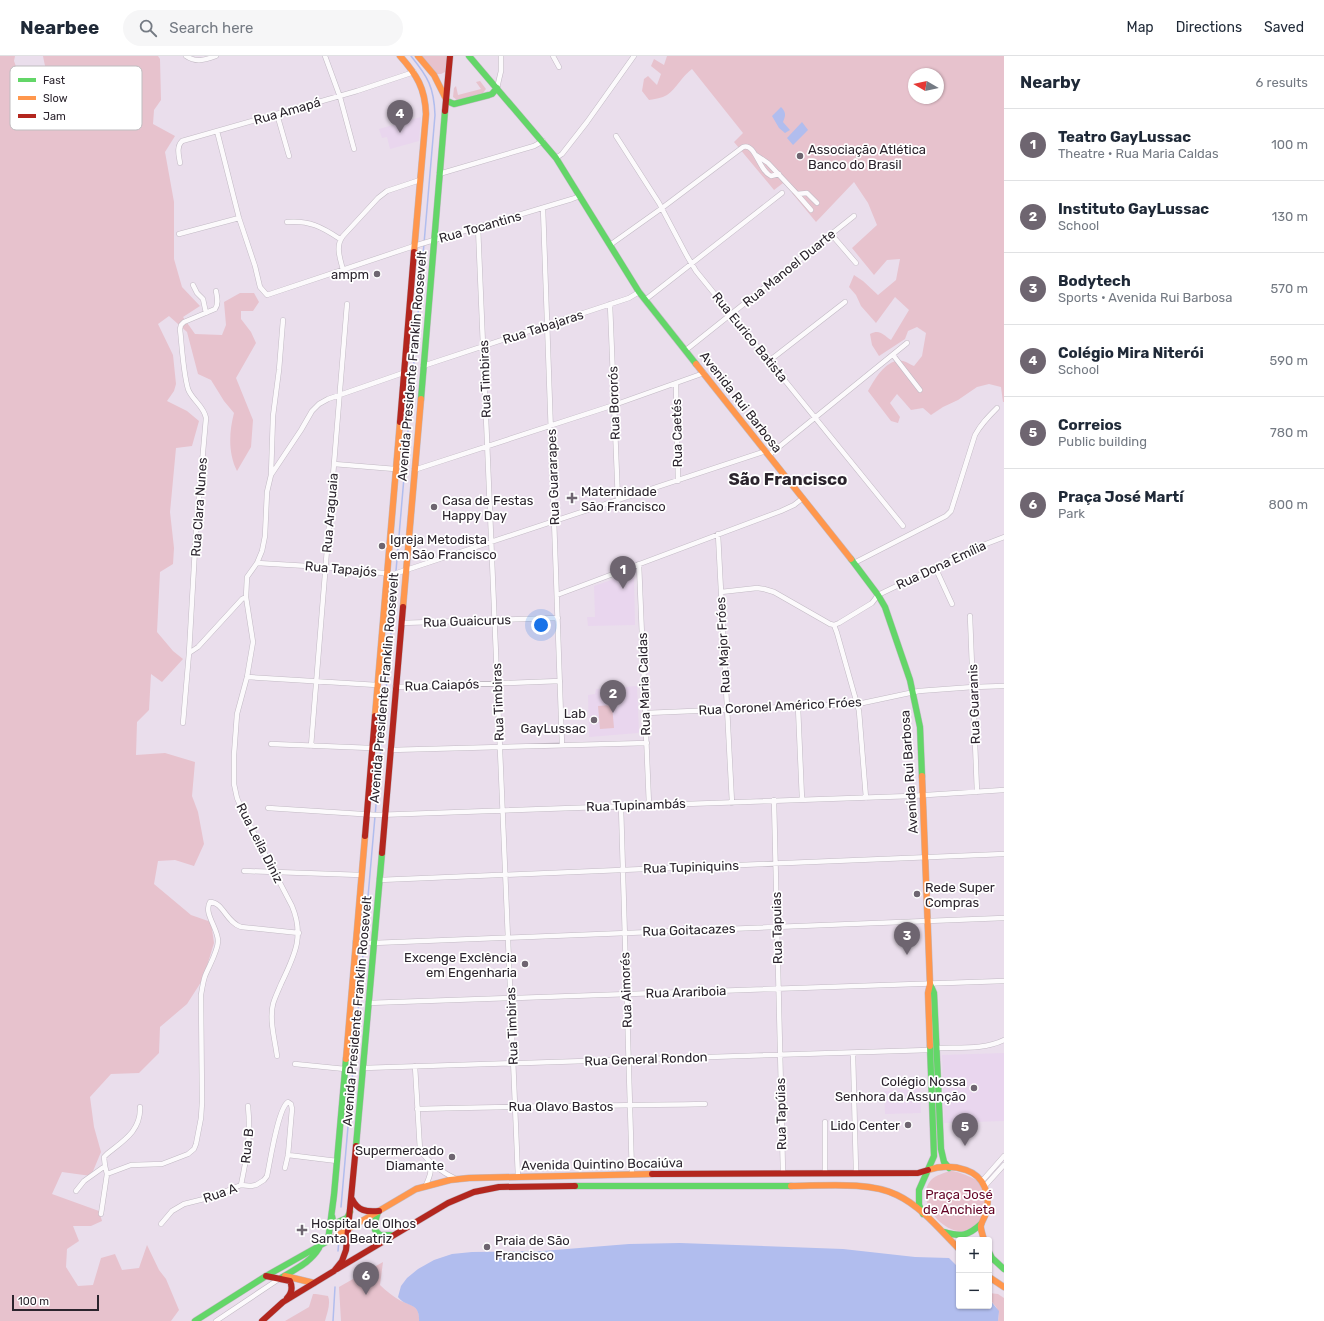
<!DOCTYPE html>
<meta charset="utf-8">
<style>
body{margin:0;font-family:Rubik,sans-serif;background:#f6f6f7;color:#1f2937}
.controls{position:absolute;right:12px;bottom:12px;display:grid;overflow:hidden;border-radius:4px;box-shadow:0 1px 3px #0004}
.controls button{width:36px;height:36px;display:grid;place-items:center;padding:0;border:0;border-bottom:1px solid #e0e1e3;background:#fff;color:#1f2937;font:20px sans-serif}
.compass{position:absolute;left:908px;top:12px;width:36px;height:36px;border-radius:50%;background:#fff;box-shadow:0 1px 3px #0004;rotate:279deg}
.scale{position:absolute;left:12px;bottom:10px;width:87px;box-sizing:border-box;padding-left:4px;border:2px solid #2b242d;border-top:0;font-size:11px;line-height:14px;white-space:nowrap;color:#2b242d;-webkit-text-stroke:3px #fff;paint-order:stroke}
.you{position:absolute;left:541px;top:569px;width:14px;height:14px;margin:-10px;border:3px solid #fff;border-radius:50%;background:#1a73e8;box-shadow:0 0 0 6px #1a73e833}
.badge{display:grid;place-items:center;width:26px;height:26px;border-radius:50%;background:#6e6570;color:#fff;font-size:13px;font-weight:700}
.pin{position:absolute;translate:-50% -33px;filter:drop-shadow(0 1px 2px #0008)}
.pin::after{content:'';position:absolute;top:21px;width:14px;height:12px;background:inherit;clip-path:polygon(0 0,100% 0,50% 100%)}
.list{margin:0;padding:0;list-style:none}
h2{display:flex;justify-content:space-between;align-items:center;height:52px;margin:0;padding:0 16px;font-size:17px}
h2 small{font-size:13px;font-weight:400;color:#747a83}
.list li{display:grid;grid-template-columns:26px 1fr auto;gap:12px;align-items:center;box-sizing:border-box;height:72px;padding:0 16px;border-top:1px solid #e0e1e3}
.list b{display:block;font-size:15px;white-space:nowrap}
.list p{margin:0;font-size:13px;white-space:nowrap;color:#747a83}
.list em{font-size:13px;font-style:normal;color:#747a83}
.icon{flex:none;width:22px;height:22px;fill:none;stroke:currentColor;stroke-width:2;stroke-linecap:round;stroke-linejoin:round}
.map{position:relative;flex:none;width:1004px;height:1265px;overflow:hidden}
header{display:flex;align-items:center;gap:24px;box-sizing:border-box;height:56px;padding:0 20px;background:#fff;border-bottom:1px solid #e0e1e3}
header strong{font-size:19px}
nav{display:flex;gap:22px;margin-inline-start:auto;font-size:14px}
.search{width:280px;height:36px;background:#f6f6f7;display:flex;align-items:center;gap:10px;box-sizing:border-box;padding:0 14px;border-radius:22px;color:#747a83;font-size:15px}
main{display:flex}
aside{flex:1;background:#fff}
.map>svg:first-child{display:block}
.built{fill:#e9d6ee}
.green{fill:#e7c2cd;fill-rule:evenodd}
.water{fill:#b1bdee}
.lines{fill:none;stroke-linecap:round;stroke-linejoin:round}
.stream{stroke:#b1bdee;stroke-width:1.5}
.street-casing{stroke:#c2bac4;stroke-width:5.5}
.fast-casing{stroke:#c2bac4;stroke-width:7}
.slow-casing{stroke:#c2bac4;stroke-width:7}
.jam-casing{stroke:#c2bac4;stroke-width:7}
.street{stroke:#fcfafc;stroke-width:4.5}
.fast{stroke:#63d668;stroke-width:6}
.slow{stroke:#ff974d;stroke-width:6}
.jam{stroke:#b3261e;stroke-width:6}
.poi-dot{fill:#6e6570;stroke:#fff;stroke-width:1.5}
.labels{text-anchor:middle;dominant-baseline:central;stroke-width:3.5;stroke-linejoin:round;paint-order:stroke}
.street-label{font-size:13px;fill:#2b242d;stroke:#fff}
.poi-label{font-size:13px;fill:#2b242d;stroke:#fff;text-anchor:start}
.park-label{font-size:13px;fill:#620224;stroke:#fff}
.district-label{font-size:17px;font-weight:bold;fill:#2b242d;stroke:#fff}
.key{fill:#fff;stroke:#bfbdc0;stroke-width:1}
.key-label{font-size:11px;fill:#2b242d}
</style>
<header>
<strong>Nearbee</strong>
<div class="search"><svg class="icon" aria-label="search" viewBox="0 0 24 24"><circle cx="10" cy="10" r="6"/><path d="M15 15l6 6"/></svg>Search here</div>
<nav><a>Map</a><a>Directions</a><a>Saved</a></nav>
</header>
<main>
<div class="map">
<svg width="1004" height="1265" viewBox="0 0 1004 1265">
<rect width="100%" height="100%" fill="#eadeec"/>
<path class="built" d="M421 61 419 85 390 93 387 81 382 82 379 73Z
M631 517 634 519 635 569 588 570 587 561H595L594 530Z
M637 630 639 676 638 677 589 681 588 639 595 638 596 633Z
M1004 997V1065L944 1067 942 999Z
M920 1033 921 1057 885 1058 884 1035Z"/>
<path class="green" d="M0 0H15L14 5 19 19H30L38 12 47 45 54 43C59 29 52 28 47 16 45 11 44 5 43 0H158L160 3 161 44 154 54 153 68 175 80 165 96 174 146V203L182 231 200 250 183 261 195 278 222 279 226 269 224 246 240 237H254L259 246 253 255H241V263L251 276 256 287 236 322 253 364 251 391 237 415C228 397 229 376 234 357L224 345 211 324 198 318 187 276 169 260 158 268 173 299 176 328 174 335 167 345 187 355 199 365 192 390 176 392 170 456 174 492 173 508 160 516 157 576 173 595 183 603 162 626 151 618 149 654 137 666 136 699 165 697 195 706 192 740 198 756 204 788 194 810 175 804 158 805 154 828 191 859 211 866 214 887 203 923 187 948 160 971 159 997 139 1017 111 1018 90 1041 94 1071 101 1096 91 1120 62 1116 52 1138 99 1155 102 1165 91 1170H73L79 1185 67 1193 66 1211 78 1230 93 1229 101 1202 115 1198 122 1214 139 1212 147 1189 159 1214 166 1223 179 1254 171 1265H0Z
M421 0H447L445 16 441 18H437Z
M667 0H1004V346H1003L1001 331 989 328 977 331 958 344 943 351 931 359 923 352 911 354 905 347 897 338 890 347 900 361 898 367 891 365 868 335C875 323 886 302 903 305 907 306 911 309 914 310L922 300 926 277 917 271 908 275 905 283 879 300 872 289 870 278C880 273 882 278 891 284L909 254 895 241 876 267 861 250 856 239 849 231 854 219 863 225 878 239 896 224 900 203 887 204 874 219 852 192 877 169 868 147 854 126 816 166 792 137 794 133 787 124 774 134 734 86 743 77 692 13C682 20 676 33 667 39 662 42 655 43 649 44L642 35 644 23 648 20 657 29 661 18 651 10 654 3 664 9ZM914 18H938V42H914Z
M480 25 486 33 483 37 457 44 453 41 454 32 456 30 458 39 481 33 476 26Z
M612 649 614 672 600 673 598 650Z
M950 1115C958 1115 979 1123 983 1130 984 1132 984 1136 984 1139 985 1153 984 1168 969 1174 945 1183 913 1144 931 1124 936 1119 944 1117 950 1115Z
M383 1206 380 1229C386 1235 394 1241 401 1245 413 1250 420 1250 419 1265H341L339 1231Z
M989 1237 998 1238 1004 1242V1265H998C1000 1254 996 1250 989 1243Z
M313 1238H316L328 1240C331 1248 327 1257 325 1265H285L309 1251Z"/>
<path class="water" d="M781 51C786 56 786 59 783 66L790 74 785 77 779 72 772 60Z
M802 66 808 74 793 89 787 82Z
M680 1187 843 1193 915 1201 949 1202 959 1212V1250H989V1243L999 1255 998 1265H419C420 1245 406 1252 398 1241L401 1230 407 1222 418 1213 434 1204 452 1198 472 1196 542 1195 629 1188Z"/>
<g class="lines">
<path class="stream" d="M396 515 435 59C434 31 428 21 411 0
M341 1151 396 519
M338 1195 339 1183
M333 1265 335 1231"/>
<defs>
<path id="street" d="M186 0C196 7 205 4 216 0
M325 0 340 41 354 93
M553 0 559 11
M497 32 501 15V0
M277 58 289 100
M217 75 239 162 255 210 260 231 267 239 414 190 572 143 580 140
M616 80 659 147 687 200 696 215 903 470
M756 99 768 107 797 138 807 137 817 147
M556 102 562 98 587 66 634 0
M180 107C179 100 176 91 182 85L357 35 414 16
M439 118 534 90 543 85
M797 138 811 154
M543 152 562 689
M287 166C309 164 322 171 340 183
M478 171 518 1121
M179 178 239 162
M831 178 856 207
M610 189 662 152 743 91C755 86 759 115 771 120L779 118
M343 214C340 202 335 190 343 180L378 142 387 135 420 124
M193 229 197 237 203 243 206 257
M645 244 782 137
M610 248 618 445
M686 294 854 160
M893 299 920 334
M769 305 845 246
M423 310 629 242 639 236
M676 328 678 425
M769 399 907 287
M334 408 395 413
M414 414 614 349 704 317
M271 419 273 360 279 314 283 264
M718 478 732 747
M257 507 325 511 383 517 391 519 766 395
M854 507 946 460 951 455 975 379C981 368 988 361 997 352
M639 508 649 749
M935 511 952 548
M721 536 757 532 764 533 774 536 830 568 834 569 839 567 872 547 878 539 978 491 1004 481
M557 539 781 455 794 449 803 442
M970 560 977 736
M401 567 558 562
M834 569 837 577 859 655 866 742
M189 597 198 591 242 543 246 541
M247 621 377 629
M395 631 560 625
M798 651 802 743
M646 657 858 648 919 635 973 631 1004 630
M183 667 189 597 196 475 206 362C204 350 192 344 188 333 183 315 182 291 180 273L181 269 184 266 215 253C219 248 217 241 216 235
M271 688 371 692
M311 690 347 248
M390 694 647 687
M774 744 783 1117
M621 750 632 1118
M268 752 377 759 911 740 1004 734
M244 815 361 819
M379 824 1004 798
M355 886 373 887 1004 862
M368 947 1004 925
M937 992C959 991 984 994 1004 984
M853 997 856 1116
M277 1000C275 984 269 964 273 948 275 941 278 935 281 928 294 900 305 881 292 850L243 756 237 742 234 728V699L237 658 247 621 253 586 246 541 247 521 257 507 262 495 265 480 267 436 271 419 301 374 312 355 319 348 328 343 403 317
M295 1008 345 1013
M415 1010 420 1094C428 1106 443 1117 456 1123
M363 1012 929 994
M417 1053C513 1050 609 1050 705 1048
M825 1066V1117
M288 1099 337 1105
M105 1110 104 1101 107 1098C123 1085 141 1075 140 1051
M107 1118 131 1109 162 1108 188 1098 194 1093 196 1088 201 1062 202 1046 201 939C202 933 203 926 205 920 209 910 218 895 218 885 218 872 203 857 210 846 223 846 226 866 241 871L299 877
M982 1125 1004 1100
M241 1129C247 1099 251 1081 248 1050
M426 1129C430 1120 433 1113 428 1104
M985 1130 1004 1109
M76 1135 84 1125 105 1110 107 1118 101 1158
M161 1168 172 1155 184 1148 212 1141 241 1129 251 1130 256 1129 264 1124 267 1120C270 1106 278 1052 288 1046L291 1048 292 1053 288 1099 285 1112
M216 1265 279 1223"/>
<path id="fast" d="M469 0 556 102 639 236 696 308
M447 45 454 48 489 39 492 38 497 32
M421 343 445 55
M851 503 878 539 885 551 910 624 920 671 922 720
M930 928 934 937 941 1093 944 1106 949 1112
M356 1090 382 797
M575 1130H791
M378 1156 375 1166V1174L380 1179H391
M923 1158 919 1149V1134L934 1100 930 990
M332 1160 333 1165 336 1167 347 1162 350 1156
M944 1176C961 1181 968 1180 981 1168
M989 1196 992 1202 1004 1213
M281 1222C295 1213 310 1207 319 1192
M195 1265 266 1220 328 1185 334 1139 346 1003"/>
<path id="slow" d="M400 0C417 19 425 32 426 58L414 196
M418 0 434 19 446 43
M696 308 851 503
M403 551 421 343
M375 660 400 366
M922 720 930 928 928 937 930 990
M346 1003 365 780
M928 1114C940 1110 954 1110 966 1114 984 1120 991 1139 986 1157 985 1161 982 1165 981 1169 980 1173 983 1179 984 1184
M791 1130C822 1130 869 1125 897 1139 922 1151 940 1174 959 1193
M328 1185 416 1133 450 1124 469 1122 652 1118
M285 1220 314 1227
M989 1221 1004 1231"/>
<path id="jam" d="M445 55 450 0
M400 366 414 196
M365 780 375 660
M382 797 403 551
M652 1118 918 1117 928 1114
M352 1143C358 1155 366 1156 379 1155
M337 1213 448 1147 474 1136 499 1131 575 1130
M266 1220 290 1225C293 1232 292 1237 287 1242
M262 1265 283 1246 334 1215 342 1205 346 1194 356 1090"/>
</defs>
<use href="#street" class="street-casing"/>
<use href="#fast" class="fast-casing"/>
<use href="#slow" class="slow-casing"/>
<use href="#jam" class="jam-casing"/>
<use href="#street" class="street"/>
<use href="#fast" class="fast"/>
<use href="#slow" class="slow"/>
<use href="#jam" class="jam"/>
</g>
<g class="poi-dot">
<circle cx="800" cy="100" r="4"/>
<circle cx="377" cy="218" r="4"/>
<path d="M570 436h4v4h4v4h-4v4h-4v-4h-4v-4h4z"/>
<circle cx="434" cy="451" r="4"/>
<circle cx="382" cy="490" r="4"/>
<circle cx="594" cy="664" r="4"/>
<circle cx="917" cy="838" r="4"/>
<circle cx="525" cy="908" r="4"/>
<circle cx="974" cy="1032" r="4"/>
<circle cx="908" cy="1069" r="4"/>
<circle cx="452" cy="1101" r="4"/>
<path d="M300 1168h4v4h4v4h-4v4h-4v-4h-4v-4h4z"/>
<circle cx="487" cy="1191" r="4"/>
</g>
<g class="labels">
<g class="street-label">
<text transform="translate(287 55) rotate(-16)">Rua Amapá</text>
<text transform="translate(480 171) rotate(-16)">Rua Tocantins</text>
<text transform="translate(789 212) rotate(-39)">Rua Manoel Duarte</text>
<text transform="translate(543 271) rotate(-18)">Rua Tabajaras</text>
<text transform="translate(750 281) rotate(51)">Rua Eurico Batista</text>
<text transform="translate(412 310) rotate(-85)">Avenida Presidente Franklin Roosevelt</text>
<text transform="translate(485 323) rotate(-92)">Rua Timbiras</text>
<text transform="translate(741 346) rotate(52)">Avenida Rui Barbosa</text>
<text transform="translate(614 347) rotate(-92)">Rua Bororós</text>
<text transform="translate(677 377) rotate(-91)">Rua Caetés</text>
<text transform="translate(553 421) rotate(-92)">Rua Guararapes</text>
<text transform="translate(199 451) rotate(-86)">Rua Clara Nunes</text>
<text transform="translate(330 457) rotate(-85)">Rua Araguaia</text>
<text transform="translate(941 509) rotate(-25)">Rua Dona Emília</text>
<text transform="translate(341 513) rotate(5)">Rua Tapajós</text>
<text transform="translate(467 565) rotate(-2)">Rua Guaicurus</text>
<text transform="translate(723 589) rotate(-93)">Rua Major Fróes</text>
<text transform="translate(644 628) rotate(-92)">Rua Maria Caldas</text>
<text transform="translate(442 629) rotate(-2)">Rua Caiapós</text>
<text transform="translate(384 632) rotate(-85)">Avenida Presidente Franklin Roosevelt</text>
<text transform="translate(498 646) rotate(-92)">Rua Timbiras</text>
<text transform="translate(974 648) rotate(-92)">Rua Guaranis</text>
<text transform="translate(780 650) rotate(-3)">Rua Coronel Américo Fróes</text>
<text transform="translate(909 716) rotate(-94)">Avenida Rui Barbosa</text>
<text transform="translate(636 749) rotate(-2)">Rua Tupinambás</text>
<text transform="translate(260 787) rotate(63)">Rua Leila Diniz</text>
<text transform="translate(691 811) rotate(-2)">Rua Tupiniquins</text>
<text transform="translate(777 872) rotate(-91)">Rua Tapuias</text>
<text transform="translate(689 874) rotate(-2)">Rua Goitacazes</text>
<text transform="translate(626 934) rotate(-92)">Rua Aimorés</text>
<text transform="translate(686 936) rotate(-2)">Rua Arariboia</text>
<text transform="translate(357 955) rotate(-85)">Avenida Presidente Franklin Roosevelt</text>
<text transform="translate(512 970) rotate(-92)">Rua Timbiras</text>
<text transform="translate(646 1003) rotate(-2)">Rua General Rondon</text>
<text x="561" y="1050">Rua Olavo Bastos</text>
<text transform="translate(781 1058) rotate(-91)">Rua Tapúias</text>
<text transform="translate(247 1090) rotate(-84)">Rua B</text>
<text transform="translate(602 1108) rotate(-1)">Avenida Quintino Bocaiúva</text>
<text transform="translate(220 1137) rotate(-19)">Rua A</text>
</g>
<g class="poi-label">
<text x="808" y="93">Associação Atlética<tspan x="808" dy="15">Banco do Brasil</tspan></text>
<text x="369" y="218" text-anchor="end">ampm</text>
<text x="581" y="435">Maternidade<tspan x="581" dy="15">São Francisco</tspan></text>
<text x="442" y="444">Casa de Festas<tspan x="442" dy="15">Happy Day</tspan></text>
<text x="390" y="483">Igreja Metodista<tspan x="390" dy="15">em São Francisco</tspan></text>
<text x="586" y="657" text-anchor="end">Lab<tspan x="586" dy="15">GayLussac</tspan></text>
<text x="925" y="831">Rede Super<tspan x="925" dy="15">Compras</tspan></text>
<text x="517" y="901" text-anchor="end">Excenge Exclência<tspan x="517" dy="15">em Engenharia</tspan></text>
<text x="966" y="1025" text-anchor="end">Colégio Nossa<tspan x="966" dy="15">Senhora da Assunção</tspan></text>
<text x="900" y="1069" text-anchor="end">Lido Center</text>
<text x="444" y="1094" text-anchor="end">Supermercado<tspan x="444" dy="15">Diamante</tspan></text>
<text x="311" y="1167">Hospital de Olhos<tspan x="311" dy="15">Santa Beatriz</tspan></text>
<text x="495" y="1184">Praia de São<tspan x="495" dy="15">Francisco</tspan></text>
</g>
<g class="park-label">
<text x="959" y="1138">Praça José<tspan x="959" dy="15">de Anchieta</tspan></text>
</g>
<g class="district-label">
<text x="788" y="423">São Francisco</text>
</g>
</g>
<rect x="10" y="10" width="132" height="64" rx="6" class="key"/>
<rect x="18" y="22" width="18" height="4" fill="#63d668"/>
<rect x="18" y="40" width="18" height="4" fill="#ff974d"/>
<rect x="18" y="58" width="18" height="4" fill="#b3261e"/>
<g class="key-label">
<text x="43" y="28">Fast</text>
<text x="43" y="46">Slow</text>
<text x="43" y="64">Jam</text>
</g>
</svg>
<div class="controls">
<button>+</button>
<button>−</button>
</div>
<svg class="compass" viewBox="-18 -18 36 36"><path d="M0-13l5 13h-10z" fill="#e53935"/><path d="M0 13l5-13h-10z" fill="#747a83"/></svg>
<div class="scale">100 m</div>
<div class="you"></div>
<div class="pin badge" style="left:623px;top:533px">1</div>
<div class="pin badge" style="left:613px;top:657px">2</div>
<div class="pin badge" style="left:907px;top:899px">3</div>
<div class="pin badge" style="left:400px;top:77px">4</div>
<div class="pin badge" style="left:965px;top:1090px">5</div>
<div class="pin badge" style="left:366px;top:1239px">6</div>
</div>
<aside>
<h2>Nearby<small>6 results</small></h2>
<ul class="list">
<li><span class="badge">1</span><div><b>Teatro GayLussac</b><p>Theatre · Rua Maria Caldas</p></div><em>100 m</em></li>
<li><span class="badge">2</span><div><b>Instituto GayLussac</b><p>School</p></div><em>130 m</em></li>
<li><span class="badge">3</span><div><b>Bodytech</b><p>Sports · Avenida Rui Barbosa</p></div><em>570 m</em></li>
<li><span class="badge">4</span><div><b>Colégio Mira Niterói</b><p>School</p></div><em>590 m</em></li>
<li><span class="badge">5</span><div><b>Correios</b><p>Public building</p></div><em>780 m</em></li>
<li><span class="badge">6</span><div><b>Praça José Martí</b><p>Park</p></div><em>800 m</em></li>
</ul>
</aside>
</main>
